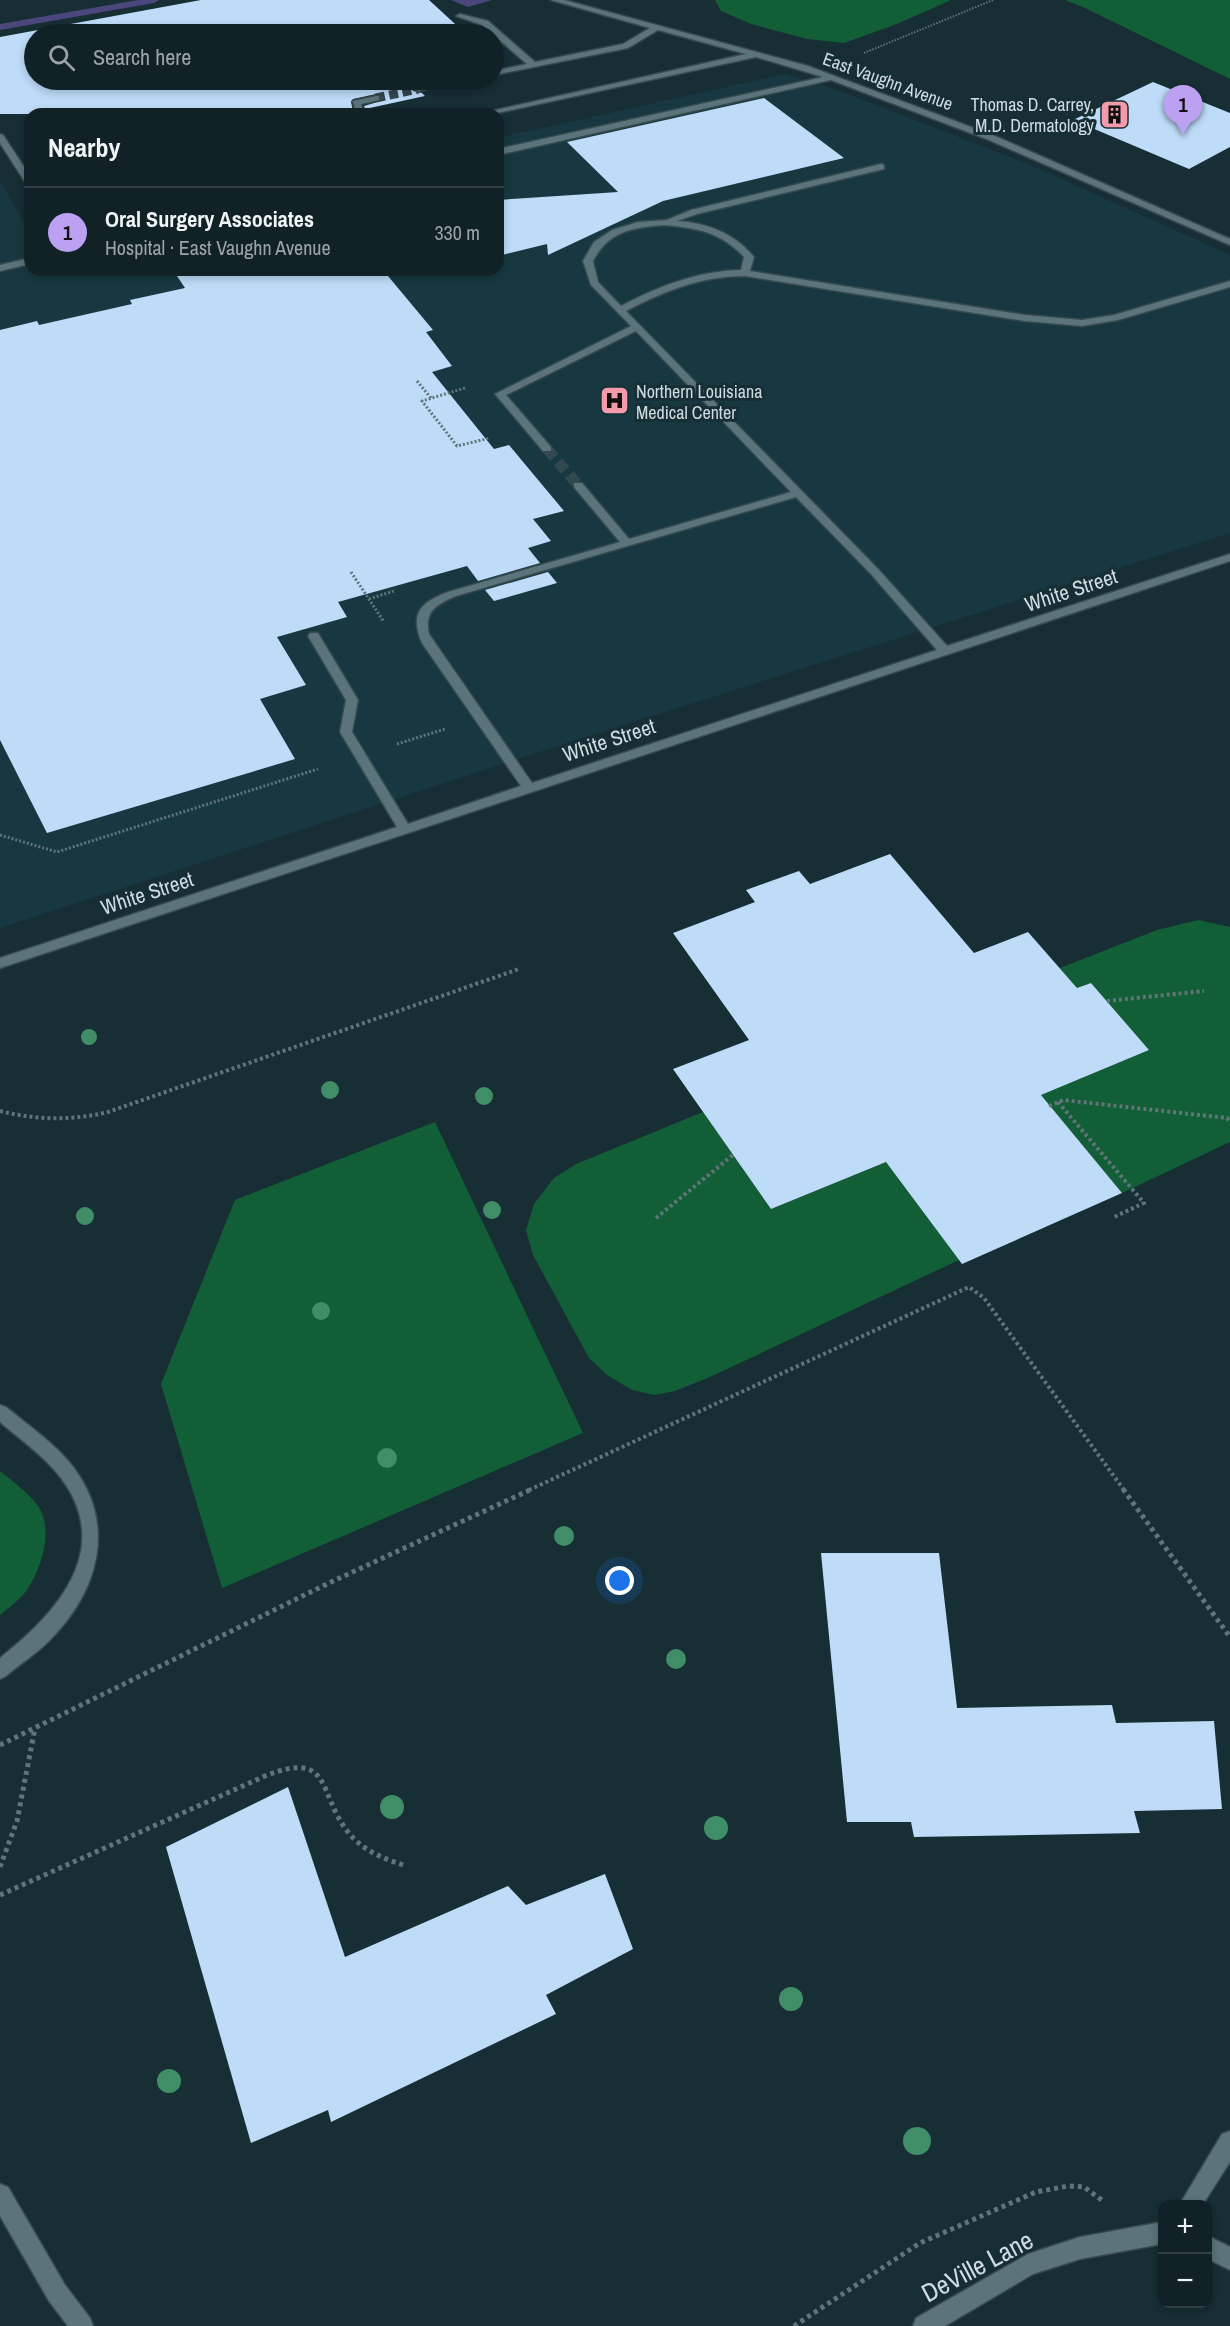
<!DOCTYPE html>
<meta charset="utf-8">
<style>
body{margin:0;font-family:"Archivo Narrow",sans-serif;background:#1a2a2f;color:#f1f3f6}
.controls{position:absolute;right:18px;bottom:18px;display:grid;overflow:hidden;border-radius:12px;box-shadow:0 3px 9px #0003}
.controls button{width:54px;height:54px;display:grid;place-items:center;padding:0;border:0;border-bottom:2px solid #303f44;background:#112227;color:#f1f3f6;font:30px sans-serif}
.you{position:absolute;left:620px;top:1581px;width:21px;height:21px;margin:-15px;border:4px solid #fff;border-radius:50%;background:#1a73e8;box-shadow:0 0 0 9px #1a73e833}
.badge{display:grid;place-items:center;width:39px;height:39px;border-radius:50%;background:#bca0f2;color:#111;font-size:20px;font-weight:700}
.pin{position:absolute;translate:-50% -50px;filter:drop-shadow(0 2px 3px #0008)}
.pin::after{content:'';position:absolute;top:32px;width:21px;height:18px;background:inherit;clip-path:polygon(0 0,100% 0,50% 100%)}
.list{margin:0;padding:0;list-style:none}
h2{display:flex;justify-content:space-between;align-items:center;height:78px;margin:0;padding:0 24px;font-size:26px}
h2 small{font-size:20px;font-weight:400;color:#9ca4a7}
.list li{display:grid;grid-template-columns:39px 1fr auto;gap:18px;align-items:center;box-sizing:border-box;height:90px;padding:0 24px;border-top:2px solid #303f44}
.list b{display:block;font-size:22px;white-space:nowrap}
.list p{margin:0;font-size:20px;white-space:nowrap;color:#9ca4a7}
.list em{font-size:20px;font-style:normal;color:#9ca4a7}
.icon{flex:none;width:33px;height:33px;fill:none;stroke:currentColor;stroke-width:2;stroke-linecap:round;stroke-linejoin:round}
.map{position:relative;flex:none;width:1230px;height:2326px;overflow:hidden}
.search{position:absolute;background:#112227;box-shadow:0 3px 9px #0003;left:24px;top:24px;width:480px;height:66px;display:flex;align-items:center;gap:15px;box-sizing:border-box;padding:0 21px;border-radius:33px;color:#9ca4a7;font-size:22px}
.panel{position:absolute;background:#112227;box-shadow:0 3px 9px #0003;left:24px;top:108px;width:480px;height:168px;border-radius:18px}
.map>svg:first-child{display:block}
.built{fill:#173840}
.green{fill:#125e36}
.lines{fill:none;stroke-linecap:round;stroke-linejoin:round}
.stream{fill:#4b467c;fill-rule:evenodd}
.building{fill:#bedcf8}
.minor-tunnel-far1{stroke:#33484e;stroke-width:9;stroke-dasharray:9 4.5;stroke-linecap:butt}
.minor-tunnel{stroke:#33484e;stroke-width:11;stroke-dasharray:11 6;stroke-linecap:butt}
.minor-casing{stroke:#37494e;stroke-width:3}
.path-far3{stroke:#617479;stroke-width:2;stroke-dasharray:1.5 1.5;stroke-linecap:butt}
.path-far2{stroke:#617479;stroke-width:3;stroke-dasharray:2 2;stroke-linecap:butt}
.path-far1{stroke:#617479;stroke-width:4;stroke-dasharray:3 3;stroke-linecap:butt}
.path{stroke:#617479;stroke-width:5;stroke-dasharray:4 4;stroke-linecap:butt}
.minor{fill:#5b737a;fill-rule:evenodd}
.tree{fill:#3f8e68}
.labels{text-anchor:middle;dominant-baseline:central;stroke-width:6;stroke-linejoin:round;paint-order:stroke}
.far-street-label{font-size:18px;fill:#cfdce0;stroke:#172e34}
.far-poi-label{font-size:18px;fill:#cfdce0;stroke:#172e34;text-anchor:end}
.street-label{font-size:21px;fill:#cfdce0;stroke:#172e34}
.near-street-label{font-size:26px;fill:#cfdce0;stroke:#172e34}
</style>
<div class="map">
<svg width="1230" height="2326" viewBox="0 0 1230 2326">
<rect width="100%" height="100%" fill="#172e34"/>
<path class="built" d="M785 74 845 93 1026 163 1230 255V533L564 744 0 928V181L30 233V270H498V138Z"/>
<path class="green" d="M715 0H951L897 24 844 43 807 39 751 24 721 11Z
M1065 0H1230V79L1085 8Z
M1198 920 1230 927V1142L1122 1193 1041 1095 1149 1050 1091 983 1077 988 1060 968 1157 930Z
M703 1112 771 1209 886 1162 959 1260 710 1377 675 1391 655 1395 632 1390 607 1375 589 1358 533 1255 526 1230 534 1204 554 1178 576 1164Z
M435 1122 583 1433 222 1588 161 1384 235 1200Z
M0 1471C12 1481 29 1493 38 1506 54 1529 42 1568 27 1590 21 1599 9 1607 0 1615Z"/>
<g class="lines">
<path class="stream" d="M138 0H159L154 3 0 30V24Z
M451 0H492L468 7Z"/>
</g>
<path class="building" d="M201 0H429L466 34H34V80H409L416 86 412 88 413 91 422 93 425 96 365 109 364 106 381 101V94H376L353 99 351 102 353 111 340 114H0V37Z
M1153 82 1230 113V147L1189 169 1073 120Z
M764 98 844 158 663 201 548 255 547 244 498 256V200L618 192 567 142Z
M173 270H383L433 330 426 332 452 366 432 372 494 449 509 445 564 511 533 519 551 541 528 548 540 563 478 581 467 566 338 602 347 617 277 637 306 685 260 699 295 759 47 833 0 740V330L37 321 39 325 132 304 130 300 185 288Z
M548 572 557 583 494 601 485 590Z
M890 854 974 953 1028 932 1077 988 1091 983 1149 1050 1041 1095 1122 1193 962 1264 886 1162 771 1209 673 1069 749 1040 673 933 755 902 746 890 799 871 810 884Z
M821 1553H939L957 1708 1112 1705 1116 1723 1214 1721 1222 1809 1134 1811 1140 1833 914 1837 911 1822H847Z
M288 1787 345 1957 508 1886 526 1905 605 1874 633 1949 546 1995 556 2014 331 2122 328 2110 251 2143 166 1847Z"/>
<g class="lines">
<path class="minor-tunnel-far1" d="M376 98 418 89"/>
<path class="minor-tunnel" d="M547 449 578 485"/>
<defs>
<path id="minor" d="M551 0H564L808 66 995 136 1230 239V245L989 140 831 80 498 155V149L823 77 756 57 493 114H478L746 54 658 30 628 48 494 75V71L527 64 482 25 456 16 460 14 488 21 535 62 623 44 650 28Z
M453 80H467L418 91 414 89Z
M376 96H379V100L361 104 364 114H356L353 101Z
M0 134 3 135 30 176V186L27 185 0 143Z
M881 164 884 165V169L697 214 677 221C708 223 734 233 754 257L750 271 1025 315 1082 320 1114 315 1230 281V287L1118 320 1082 326 1025 321 745 276C702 276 664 291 626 311L879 570 947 646 1230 554V561L0 968V958L397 827 340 732 346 700 308 636 310 633H318L358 700 352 732 408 824 521 786 422 643C409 614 421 602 448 592L620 542 574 487V483H582L629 539 791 492 636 331 506 395 551 447V451H543L495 394 631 326 591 285 583 261 594 242 612 230 638 222 667 220 691 210ZM664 225C697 228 721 232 744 257L741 270C698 271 659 286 621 306L598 282 593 261C609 231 631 228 664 225ZM796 497 871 574 937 650 532 783 429 634C424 611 437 604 456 596Z
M30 258V264L0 271V265Z
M0 1405 6 1407C29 1426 56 1444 74 1468 117 1527 98 1592 49 1641 36 1654 20 1664 6 1676L0 1679V1658C56 1614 115 1550 61 1478 44 1456 21 1440 0 1422Z
M1230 2131V2162L1203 2204H1180L1222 2134Z
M0 2184 8 2187 65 2285 90 2318 93 2326H68L49 2301 0 2216Z
M1162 2222V2244L1080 2259 1033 2274 945 2326H913L916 2318 1028 2254 1080 2237Z
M1208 2236 1230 2247V2270L1208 2259Z"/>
</defs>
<use href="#minor" class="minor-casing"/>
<path class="path-far3" d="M864 53 993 0"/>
<path class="path-far2" d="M417 381 431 398
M465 388 422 401 457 446 490 438
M351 572 384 622
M369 599 394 591
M397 744 445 729
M0 835 57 852 318 769"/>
<path class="path-far1" d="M1107 1001 1204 991
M1058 1102 1144 1203 1112 1218
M1049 1106 1063 1100 1227 1118 1230 1122
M0 1111C37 1120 71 1121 108 1112L519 969
M656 1218 733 1155
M529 1490 969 1287 984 1298 1124 1490"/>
<path class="path" d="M1123 1489 1230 1637
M0 1745 331 1582 532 1489
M0 1867 17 1821 35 1728
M0 1895 265 1776C333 1749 317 1793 348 1832 362 1850 382 1858 403 1865
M794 2326 920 2243 1036 2192 1068 2186 1084 2187 1103 2201"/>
<use href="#minor" class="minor"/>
</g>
<g class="tree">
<circle cx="89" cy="1037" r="8"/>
<circle cx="330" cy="1090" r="9"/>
<circle cx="484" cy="1096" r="9"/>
<circle cx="492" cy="1210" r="9"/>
<circle cx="85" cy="1216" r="9"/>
<circle cx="321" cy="1311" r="9"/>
<circle cx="387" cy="1458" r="10"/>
<circle cx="564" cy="1536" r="10"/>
<circle cx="676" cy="1659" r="10"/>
<circle cx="392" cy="1807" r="12"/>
<circle cx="716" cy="1828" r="12"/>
<circle cx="791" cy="1999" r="12"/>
<circle cx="169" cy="2081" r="12"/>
<circle cx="917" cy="2141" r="14"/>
</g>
<defs>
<symbol id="building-square" viewBox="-11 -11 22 22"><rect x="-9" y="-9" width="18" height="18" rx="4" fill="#f39aab" stroke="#172e34"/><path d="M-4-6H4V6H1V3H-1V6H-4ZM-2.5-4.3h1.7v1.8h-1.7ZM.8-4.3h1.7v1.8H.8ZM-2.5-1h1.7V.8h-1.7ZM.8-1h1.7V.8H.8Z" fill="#111"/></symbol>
<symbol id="hospital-square" viewBox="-11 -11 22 22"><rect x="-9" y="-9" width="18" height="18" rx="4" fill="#f39aab" stroke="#172e34"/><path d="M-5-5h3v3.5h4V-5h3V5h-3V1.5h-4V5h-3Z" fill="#111"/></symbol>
</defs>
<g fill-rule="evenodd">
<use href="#building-square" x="1098" y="98" width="33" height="33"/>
<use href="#hospital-square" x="598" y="384" width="33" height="33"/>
</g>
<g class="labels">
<g class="far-street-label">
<text transform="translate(888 81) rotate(20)">East Vaughn Avenue</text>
</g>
<g class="far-poi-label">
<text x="1094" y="104">Thomas D. Carrey,<tspan x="1094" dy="21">M.D. Dermatology</tspan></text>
<text x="636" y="391" text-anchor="start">Northern Louisiana<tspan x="636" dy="21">Medical Center</tspan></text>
</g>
<g class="street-label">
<text transform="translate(1071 590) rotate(-18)">White Street</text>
<text transform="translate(609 740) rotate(-18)">White Street</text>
<text transform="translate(147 893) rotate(-18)">White Street</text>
</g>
<g class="near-street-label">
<text transform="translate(977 2266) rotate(-28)">DeVille Lane</text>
</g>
</g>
</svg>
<div class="controls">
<button>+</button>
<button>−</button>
</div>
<div class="you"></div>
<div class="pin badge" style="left:1183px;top:135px">1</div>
<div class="search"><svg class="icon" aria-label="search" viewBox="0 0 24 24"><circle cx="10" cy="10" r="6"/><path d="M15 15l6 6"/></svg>Search here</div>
<section class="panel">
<h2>Nearby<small></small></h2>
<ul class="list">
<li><span class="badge">1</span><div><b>Oral Surgery Associates</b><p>Hospital · East Vaughn Avenue</p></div><em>330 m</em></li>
</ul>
</section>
</div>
